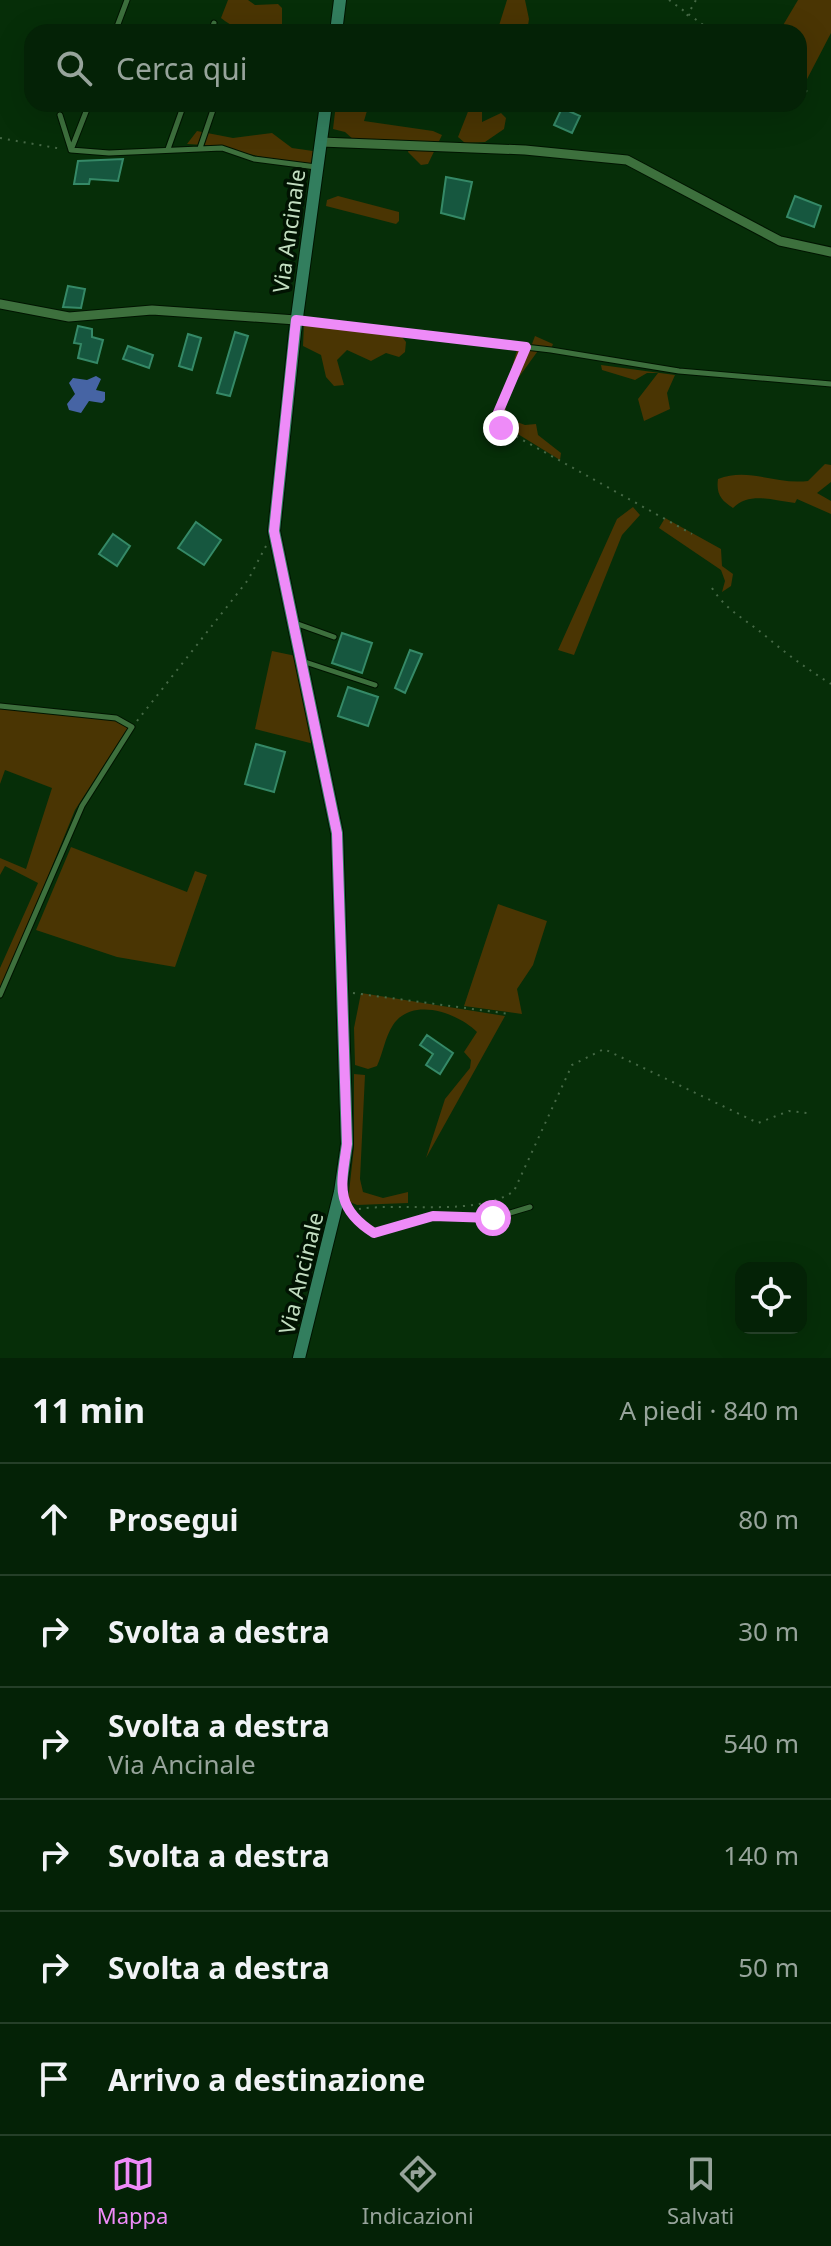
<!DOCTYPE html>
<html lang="it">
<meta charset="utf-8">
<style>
body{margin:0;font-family:"Noto Sans",sans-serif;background:#122f14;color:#f1f3f6}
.controls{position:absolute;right:24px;bottom:24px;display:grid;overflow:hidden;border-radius:16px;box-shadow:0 8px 32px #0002}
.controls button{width:72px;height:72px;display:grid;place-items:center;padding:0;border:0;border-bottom:2px solid #253f28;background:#042206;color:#f1f3f6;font:40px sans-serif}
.stop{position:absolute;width:24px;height:24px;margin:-18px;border:6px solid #ee8bf8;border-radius:50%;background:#fff}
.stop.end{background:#ee8bf8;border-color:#fff;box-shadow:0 2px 8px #0008}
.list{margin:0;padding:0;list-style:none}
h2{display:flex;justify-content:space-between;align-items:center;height:104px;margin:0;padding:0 32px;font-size:34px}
h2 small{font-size:26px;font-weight:400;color:#97a49b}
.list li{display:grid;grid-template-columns:52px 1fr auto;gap:24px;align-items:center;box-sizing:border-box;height:112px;padding:0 32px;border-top:2px solid #253f28}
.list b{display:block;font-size:30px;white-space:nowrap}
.list p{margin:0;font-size:26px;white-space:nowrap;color:#97a49b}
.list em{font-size:26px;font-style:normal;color:#97a49b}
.icon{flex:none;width:44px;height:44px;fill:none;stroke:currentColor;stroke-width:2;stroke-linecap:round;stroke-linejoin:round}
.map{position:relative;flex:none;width:831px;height:1358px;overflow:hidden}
.search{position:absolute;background:#042206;box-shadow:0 8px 32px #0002;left:24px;right:24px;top:24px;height:88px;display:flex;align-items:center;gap:20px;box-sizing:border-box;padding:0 28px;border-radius:24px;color:#97a49b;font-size:30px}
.sheet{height:776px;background:#042206}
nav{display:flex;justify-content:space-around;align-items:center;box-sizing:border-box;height:112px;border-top:2px solid #253f28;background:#042206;font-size:22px;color:#97a49b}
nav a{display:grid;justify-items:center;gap:4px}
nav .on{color:#ee8bf8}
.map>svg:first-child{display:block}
.green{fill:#4a3503}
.water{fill:#4664a4}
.building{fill:#16573f;stroke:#358967;stroke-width:2}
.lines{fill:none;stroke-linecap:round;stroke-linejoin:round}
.service-casing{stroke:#001400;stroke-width:7}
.minor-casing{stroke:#001400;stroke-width:11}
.secondary-casing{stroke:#001400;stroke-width:14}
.path{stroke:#466946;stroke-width:2;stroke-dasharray:2 6;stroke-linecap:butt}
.service{stroke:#3d703d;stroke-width:5}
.minor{stroke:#3d703d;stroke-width:9}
.secondary{stroke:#327e5e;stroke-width:12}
.route{stroke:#ee8bf8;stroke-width:10}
.labels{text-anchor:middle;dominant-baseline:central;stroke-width:7;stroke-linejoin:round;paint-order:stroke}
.street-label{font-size:22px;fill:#c2ddc0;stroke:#011302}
</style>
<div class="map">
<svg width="831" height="1358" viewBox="0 0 831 1358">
<rect width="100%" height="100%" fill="#062e08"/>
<path class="green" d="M228 0H248L255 5 278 4 282 8V32C258 32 240 34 221 18Z
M507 0H525L529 19 527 32H497Z
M798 0H831V33L805 83 799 80V32H779Z
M336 104H369L364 121 433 131 442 135 428 164 421 165 408 152 410 145 354 140 345 132 333 129Z
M471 104H482V122L501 113 506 118 504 129 485 142 465 143 458 137Z
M197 131 233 138 272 133 292 148 313 151 311 164C269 163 229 145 187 144Z
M338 196 399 212V221L396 224 326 206 327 200Z
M304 322 399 333 406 342 405 352 399 357 386 353 371 361 347 350 337 360 344 385 334 386 326 377 321 355 303 346Z
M535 336 553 344 551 349 540 348 519 377 511 371 519 343 532 344Z
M601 365 675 375 667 393 670 409 644 421 638 399 658 373H647L635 380 602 370Z
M505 406 507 418 525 425 536 424 538 435 561 453 560 460 503 425 500 419Z
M825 464 831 465V482L817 493 831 501V514L797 499 795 503C774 501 750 491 733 508 721 500 716 494 718 479 749 467 776 485 808 481Z
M633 507 640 515 622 535 574 655 558 650 617 519Z
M665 518 721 549 722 566 733 574 731 586 722 592 725 581 721 570 659 528Z
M272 651 296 656 314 744 255 729Z
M0 705 116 718 129 726 75 810 0 994V968L38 883 5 866 0 875V858L26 869 52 788 5 770 0 784Z
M71 847 187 892 195 871 207 875 175 967 117 957 36 930Z
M498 904 547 921 533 965 517 989 522 1014 464 1006Z
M361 993 505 1016 426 1158 445 1099 470 1068 471 1060 464 1052 477 1032C458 1013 412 996 393 1025 385 1037 383 1053 377 1066L368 1069 355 1065 354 1028Z
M354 1074 365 1075 360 1179 363 1192 383 1198 408 1192V1203L357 1205 348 1201 354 1147Z"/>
<path class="water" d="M96 376 101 379 96 390 105 392V400L102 403 89 401 81 413 69 410 67 404 75 394 69 383 73 378 87 380Z"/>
<path class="building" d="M562 108 580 116 572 133 554 125Z
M123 159 118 181 90 179 89 184H74L78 161Z
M446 177 472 182 464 219 441 213Z
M795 196 821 206 814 227 787 217Z
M68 286 85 289 81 308 63 307Z
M78 326 92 329V337L103 340 97 363 78 358 81 344 74 343Z
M235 332 248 336 230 396 217 393Z
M188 334 201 338 192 370 179 366Z
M128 346 153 355 149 368 123 359Z
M196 522 221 540 204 565 178 548Z
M113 534 130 546 117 566 99 554Z
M342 633 372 643 362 673 332 663Z
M410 650 422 654 405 693 395 688Z
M348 687 378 697 368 726 338 716Z
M256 744 285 752 274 792 245 784Z
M427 1035 453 1053 440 1074 426 1065 433 1054 420 1045Z"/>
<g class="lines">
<defs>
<path id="service" d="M115 32 127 0
M211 32 214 23
M60 115 71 150
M200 148 215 104
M168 149 184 104
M71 150 109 153 222 148 254 159 316 167
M71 150 89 104
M296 320 551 350 679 371 831 384
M295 623 334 637
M302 661 375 685
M0 706 116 718 132 727 82 806 0 995
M343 1197 356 1221 374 1233 433 1216 493 1218 530 1207"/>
<path id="minor" d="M321 142 525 150 627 160 780 241 831 252
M0 304 69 317 152 310 296 320"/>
<path id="secondary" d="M336 32 340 0
M299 1358 340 1192 347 1144 337 833 274 531 295 332 326 104"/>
</defs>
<use href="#service" class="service-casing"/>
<use href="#minor" class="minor-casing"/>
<use href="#secondary" class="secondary-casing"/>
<path class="path" d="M669 0 713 32
M687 16 696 0
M799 86 812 95
M0 138 62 149
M522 355 497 415 501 428 692 534
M712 588C727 612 749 621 769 639 789 656 809 670 831 684
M137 721 248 580 266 546
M353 993 510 1014
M359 1209C404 1202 477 1217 514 1191L572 1065 604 1049 758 1123 789 1111 807 1113"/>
<use href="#service" class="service"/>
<use href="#minor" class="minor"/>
<use href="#secondary" class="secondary"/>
</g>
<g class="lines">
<path class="route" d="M493 1218 433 1216 374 1233C334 1208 341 1185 347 1144L337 833 274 531 296 320 526 347 497 415 501 428"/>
</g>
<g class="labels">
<g class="street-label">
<text transform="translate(288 231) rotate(-82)">Via Ancinale</text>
<text transform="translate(300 1273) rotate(-76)">Via Ancinale</text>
</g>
</g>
</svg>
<div class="controls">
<button><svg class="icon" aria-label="locate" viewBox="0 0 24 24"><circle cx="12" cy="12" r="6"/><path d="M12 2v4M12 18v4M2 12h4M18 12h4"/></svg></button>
</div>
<div class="stop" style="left:493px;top:1218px"></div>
<div class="stop end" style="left:501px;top:428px"></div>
<div class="search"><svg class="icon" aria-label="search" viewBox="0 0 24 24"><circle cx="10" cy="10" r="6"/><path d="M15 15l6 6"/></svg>Cerca qui</div>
</div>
<section class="sheet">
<h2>11 min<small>A piedi · 840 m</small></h2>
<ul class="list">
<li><svg class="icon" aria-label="ahead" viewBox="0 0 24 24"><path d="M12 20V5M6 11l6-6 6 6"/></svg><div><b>Prosegui</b></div><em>80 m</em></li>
<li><svg class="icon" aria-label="right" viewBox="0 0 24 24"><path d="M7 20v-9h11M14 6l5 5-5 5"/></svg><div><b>Svolta a destra</b></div><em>30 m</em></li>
<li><svg class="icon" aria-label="right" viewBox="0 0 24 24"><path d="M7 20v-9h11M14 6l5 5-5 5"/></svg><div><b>Svolta a destra</b><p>Via Ancinale</p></div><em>540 m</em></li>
<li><svg class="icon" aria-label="right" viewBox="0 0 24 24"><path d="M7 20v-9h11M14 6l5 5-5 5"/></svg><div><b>Svolta a destra</b></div><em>140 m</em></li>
<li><svg class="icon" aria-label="right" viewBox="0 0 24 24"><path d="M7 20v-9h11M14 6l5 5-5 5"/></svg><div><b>Svolta a destra</b></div><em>50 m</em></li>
<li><svg class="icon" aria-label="arrive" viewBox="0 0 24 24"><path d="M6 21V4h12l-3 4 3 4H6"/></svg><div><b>Arrivo a destinazione</b></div></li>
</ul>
</section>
<nav>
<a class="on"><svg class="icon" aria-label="map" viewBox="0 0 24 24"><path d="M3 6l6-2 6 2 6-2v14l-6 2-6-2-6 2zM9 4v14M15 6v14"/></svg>Mappa</a>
<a><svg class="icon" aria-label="directions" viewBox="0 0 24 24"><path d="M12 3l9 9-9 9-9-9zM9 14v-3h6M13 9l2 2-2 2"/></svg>Indicazioni</a>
<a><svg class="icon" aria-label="saved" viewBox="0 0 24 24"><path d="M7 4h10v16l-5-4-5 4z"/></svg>Salvati</a>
</nav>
